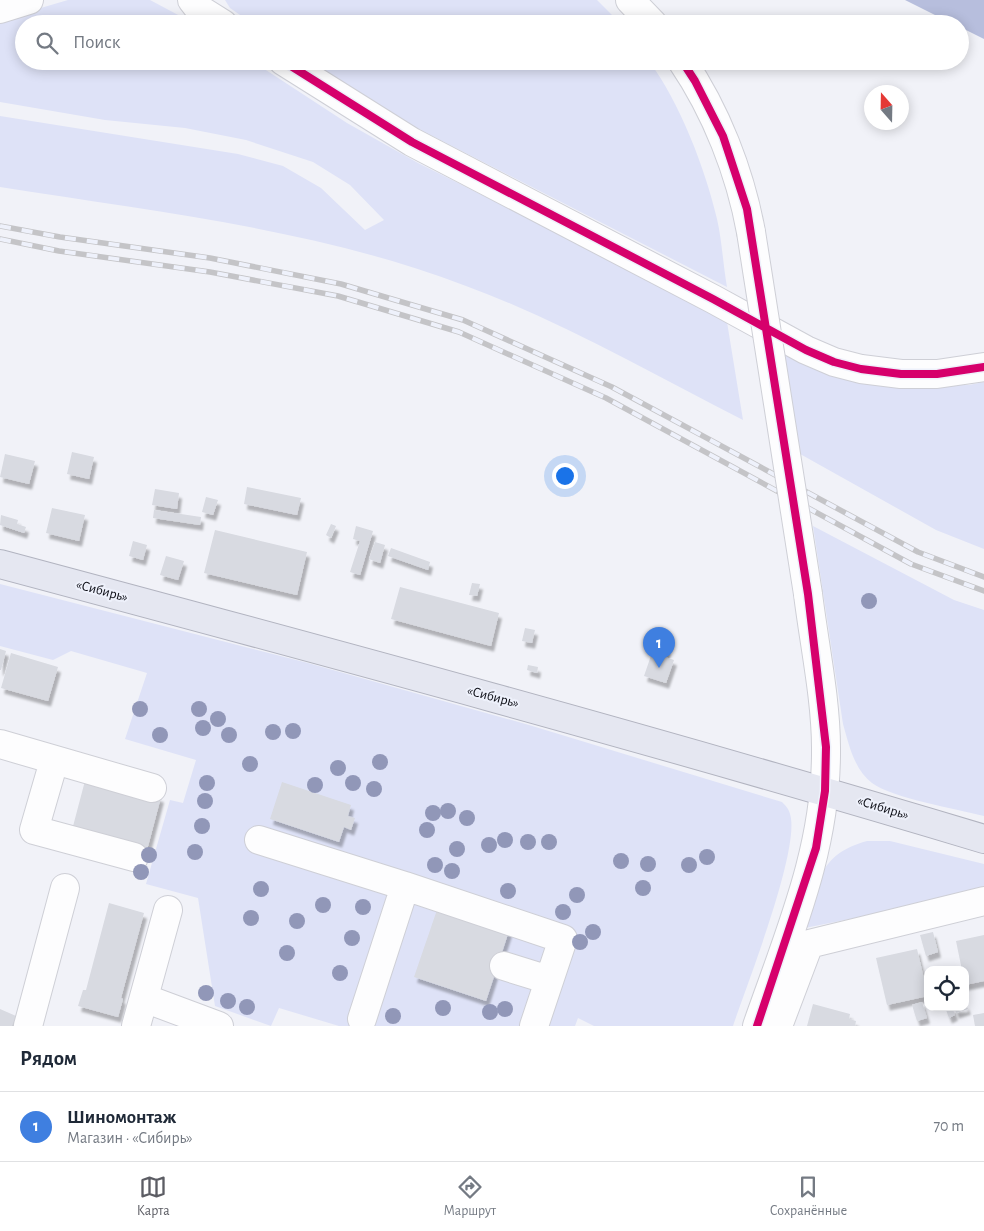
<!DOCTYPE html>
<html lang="ru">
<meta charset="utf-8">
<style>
body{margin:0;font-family:"Alegreya Sans",sans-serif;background:#f2f2f3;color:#1f2937}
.controls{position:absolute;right:15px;bottom:15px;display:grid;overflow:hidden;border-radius:10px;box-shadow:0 2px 12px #0003}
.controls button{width:45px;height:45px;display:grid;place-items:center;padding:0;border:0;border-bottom:1px solid #e0e1e3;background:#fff;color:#1f2937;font:25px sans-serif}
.compass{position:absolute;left:864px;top:85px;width:45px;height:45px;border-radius:50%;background:#fff;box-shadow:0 2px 12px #0003;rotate:340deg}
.you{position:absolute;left:564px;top:475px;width:18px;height:18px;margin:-12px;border:4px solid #fff;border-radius:50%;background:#1a73e8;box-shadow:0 0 0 8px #1a73e833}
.badge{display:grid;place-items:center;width:32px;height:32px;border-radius:50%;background:#5c5d64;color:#fff;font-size:16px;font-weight:700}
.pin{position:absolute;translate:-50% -41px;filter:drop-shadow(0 1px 2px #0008)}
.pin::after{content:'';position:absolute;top:26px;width:18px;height:15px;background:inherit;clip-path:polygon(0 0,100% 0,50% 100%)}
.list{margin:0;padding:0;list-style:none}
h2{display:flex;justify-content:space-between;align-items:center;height:65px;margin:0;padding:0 20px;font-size:21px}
h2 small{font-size:16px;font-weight:400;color:#747a83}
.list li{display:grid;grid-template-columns:32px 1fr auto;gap:15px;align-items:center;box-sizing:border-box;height:70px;padding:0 20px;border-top:1px solid #e0e1e3}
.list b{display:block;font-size:19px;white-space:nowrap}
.list p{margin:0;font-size:16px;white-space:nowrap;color:#747a83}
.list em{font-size:16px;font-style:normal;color:#747a83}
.icon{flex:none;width:28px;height:28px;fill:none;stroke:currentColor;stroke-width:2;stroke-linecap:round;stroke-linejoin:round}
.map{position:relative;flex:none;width:984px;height:1026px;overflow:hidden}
.search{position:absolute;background:#fff;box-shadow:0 2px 12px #0003;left:15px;right:15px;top:15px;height:55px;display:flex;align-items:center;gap:12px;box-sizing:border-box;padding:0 18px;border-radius:28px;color:#747a83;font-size:19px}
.sheet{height:135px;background:#fff}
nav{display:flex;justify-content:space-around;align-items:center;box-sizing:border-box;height:70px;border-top:1px solid #e0e1e3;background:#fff;font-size:14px;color:#747a83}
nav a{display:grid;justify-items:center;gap:2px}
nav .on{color:#5c5d64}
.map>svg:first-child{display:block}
.green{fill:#dee2f7}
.water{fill:#b7bedd}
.building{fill:#d8dae1;filter:url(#shadow)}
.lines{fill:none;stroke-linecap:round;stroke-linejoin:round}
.minor-casing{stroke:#cecfd6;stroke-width:30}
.highway-casing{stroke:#b2b4c0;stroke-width:30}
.minor{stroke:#fdfdfe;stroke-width:28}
.highway{stroke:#e5e7f1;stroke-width:28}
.rail-casing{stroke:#c4c4c7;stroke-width:5.5}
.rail{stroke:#eef1fb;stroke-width:4;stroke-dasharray:11;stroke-linecap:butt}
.minor-bridge-casing{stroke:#cecfd6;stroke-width:30;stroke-linecap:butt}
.minor-bridge{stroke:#fdfdfe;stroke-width:28}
.cycleway-casing{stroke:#eef1fb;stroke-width:11}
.cycleway{stroke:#d6006c;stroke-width:8}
.tree{fill:#9197b8}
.labels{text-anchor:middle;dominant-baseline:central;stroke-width:4;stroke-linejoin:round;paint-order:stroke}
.street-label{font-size:14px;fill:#0c0d15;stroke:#eef1fb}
</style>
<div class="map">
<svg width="984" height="1026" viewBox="0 0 984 1026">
<defs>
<filter id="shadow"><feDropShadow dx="3" dy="5.5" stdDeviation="1" flood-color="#0004"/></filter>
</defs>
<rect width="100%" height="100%" fill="#f1f2f8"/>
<path class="green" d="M68 0H150L195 24H24V61H252L347 123 418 163 544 226 727 322 743 420C652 374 562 321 466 286 317 229 157 212 0 187V116L238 154 283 166 321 188 365 230 384 220 350 185 313 162 246 140 185 128 105 120 0 102V20Z
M225 0H597L621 24H253L230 8Z
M308 61H649C680 103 705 168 717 219 722 241 723 264 727 287L415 127Z
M778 347 917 386 969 385 984 382V549L936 530 793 450Z
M813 526 954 600 984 610V816C957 809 892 798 872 783 854 769 849 745 843 724Z
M0 584 308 663 529 725 782 802C785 805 789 809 790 814 801 848 746 987 733 1026H594L578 1018 575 1026H339L279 1008 271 1026 215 1006 198 898 146 884 170 800 183 803 196 760 125 739 147 673 71 651 53 660 0 646Z
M867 841H890L984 864V892L805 928C817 885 818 854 867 841Z"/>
<path class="water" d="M905 0H984V39L960 27V24H953Z"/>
<path class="building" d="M72 452 94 457 89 479 67 474Z
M5 454 35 461 29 484 0 477Z
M247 487 301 498 297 515 244 504Z
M155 489 179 493 177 509 152 505Z
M206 497 218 500 213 515 202 512Z
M52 508 85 515 79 541 46 533Z
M154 510 201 517 200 525 153 518Z
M1 515 18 520 17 524 26 527 24 533 0 525Z
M331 524 336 526 331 538 326 535Z
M356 526 373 531 360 575 350 572 360 541 353 539Z
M215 530 307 552 297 595 204 573Z
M133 541 147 545 143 560 129 556Z
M375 542 385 545 380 563 369 559Z
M391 548 430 562 428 570 388 556Z
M166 556 184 561 178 580 160 575Z
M472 583 480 584 477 596 469 595Z
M400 587 499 613 491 646 391 619Z
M525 628 535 630 532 643 522 641Z
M655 644 668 649 665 657 674 660 666 683 644 676Z
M0 649 6 651 1 670H0Z
M11 653 58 667 48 701 1 688Z
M528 665 538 667 537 673 527 670Z
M86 777 161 797 147 850 72 830Z
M282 782 351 805 348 816 355 818 351 830 344 827 339 842 270 819Z
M109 903 144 913 121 998 123 999 118 1017 78 1006 83 990H86Z
M439 904 510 928 486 1001 414 977Z
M933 932 938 952 926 956 920 935Z
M984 935V981L965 985V970H962L956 941Z
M917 949 928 996 887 1005 876 958Z
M922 1002 927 1018 917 1021 912 1005Z
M965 1003 968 1009 956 1013 954 1007H965Z
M813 1004 850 1014 849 1019 856 1021 855 1026H807Z
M945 1007H952L955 1015 949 1018Z
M0 1009 16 1016 12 1026H0Z
M984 1013V1026H975L973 1015Z"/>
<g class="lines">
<defs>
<path id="minor" d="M192 0 199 9 223 24
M630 0 653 24
M0 9 29 0
M283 61 412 142 713 299 806 350 834 362 861 369 901 374H937L984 367
M682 61C716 111 740 172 751 232
M0 744 152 788
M54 761 34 830 134 857
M259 840 405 886
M504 966 549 980
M144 998 219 1026
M362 1019 405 886 563 939 534 1026
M28 1026 65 888
M136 1026 168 910
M757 1026C789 934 827 848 826 748 826 699 814 643 808 594
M778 1026 809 944 984 901"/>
<path id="highway" d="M0 564C329 652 658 741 984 839"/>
</defs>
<use href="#minor" class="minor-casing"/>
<use href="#highway" class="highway-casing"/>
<use href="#minor" class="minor"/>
<use href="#highway" class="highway"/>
<defs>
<path id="rail" d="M0 226 60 237 210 258 341 284 463 320 612 387 918 552 984 577
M0 239 59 251 210 272 338 296 459 332 606 398 911 564 984 591"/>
</defs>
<use href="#rail" class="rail-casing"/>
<use href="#rail" class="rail"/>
<defs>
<path id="minor-bridge" d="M751 232 808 594"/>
</defs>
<use href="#minor-bridge" class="minor-bridge-casing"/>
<use href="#minor-bridge" class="minor-bridge"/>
<defs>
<path id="cycleway" d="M283 61 412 142 713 299 806 350 834 362 861 369 901 374H937L984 367
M682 61 695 81 723 136 747 209 808 594 826 747 825 791 816 848 757 1026"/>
</defs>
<use href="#cycleway" class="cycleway-casing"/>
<use href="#cycleway" class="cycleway"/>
</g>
<g class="tree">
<circle cx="869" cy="601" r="8"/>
<circle cx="140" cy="709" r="8"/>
<circle cx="199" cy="709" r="8"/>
<circle cx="218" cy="719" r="8"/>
<circle cx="203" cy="728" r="8"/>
<circle cx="293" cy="731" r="8"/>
<circle cx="273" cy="732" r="8"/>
<circle cx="160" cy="735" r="8"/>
<circle cx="229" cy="735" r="8"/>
<circle cx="380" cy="762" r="8"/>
<circle cx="250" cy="764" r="8"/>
<circle cx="338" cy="768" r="8"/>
<circle cx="207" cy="783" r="8"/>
<circle cx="353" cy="783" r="8"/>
<circle cx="315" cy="785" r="8"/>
<circle cx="374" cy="789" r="8"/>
<circle cx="205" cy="801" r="8"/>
<circle cx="448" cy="811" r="8"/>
<circle cx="433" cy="813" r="8"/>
<circle cx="467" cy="818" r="8"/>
<circle cx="202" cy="826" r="8"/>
<circle cx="427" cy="830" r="8"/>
<circle cx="505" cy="840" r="8"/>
<circle cx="528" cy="842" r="8"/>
<circle cx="549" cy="842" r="8"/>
<circle cx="489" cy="845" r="8"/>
<circle cx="457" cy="849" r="8"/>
<circle cx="195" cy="852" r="8"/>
<circle cx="149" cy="855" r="8"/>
<circle cx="707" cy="857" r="8"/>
<circle cx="621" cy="861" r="8"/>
<circle cx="648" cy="864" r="8"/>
<circle cx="435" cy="865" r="8"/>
<circle cx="689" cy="865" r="8"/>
<circle cx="452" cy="871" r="8"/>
<circle cx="141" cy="872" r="8"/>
<circle cx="643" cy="888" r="8"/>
<circle cx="261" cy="889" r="8"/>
<circle cx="508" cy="891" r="8"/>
<circle cx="577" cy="895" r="8"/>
<circle cx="323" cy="905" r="8"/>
<circle cx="363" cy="907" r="8"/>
<circle cx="563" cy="912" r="8"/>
<circle cx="251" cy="918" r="8"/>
<circle cx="297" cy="921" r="8"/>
<circle cx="593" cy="932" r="8"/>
<circle cx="352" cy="938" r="8"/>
<circle cx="580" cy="942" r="8"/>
<circle cx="287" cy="953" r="8"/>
<circle cx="340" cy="973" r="8"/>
<circle cx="206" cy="993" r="8"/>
<circle cx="228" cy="1001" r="8"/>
<circle cx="247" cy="1007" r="8"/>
<circle cx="443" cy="1008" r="8"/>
<circle cx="505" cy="1009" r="8"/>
<circle cx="490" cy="1012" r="8"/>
<circle cx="393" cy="1016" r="8"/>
</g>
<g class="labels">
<g class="street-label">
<text transform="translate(102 591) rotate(15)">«Сибирь»</text>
<text transform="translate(493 697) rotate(15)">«Сибирь»</text>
<text transform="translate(883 808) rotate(17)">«Сибирь»</text>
</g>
</g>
</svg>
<div class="controls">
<button><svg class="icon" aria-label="locate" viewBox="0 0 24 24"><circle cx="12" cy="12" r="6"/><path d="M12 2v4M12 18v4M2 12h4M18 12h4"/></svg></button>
</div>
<svg class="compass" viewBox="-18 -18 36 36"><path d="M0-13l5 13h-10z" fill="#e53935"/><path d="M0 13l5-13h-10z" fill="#747a83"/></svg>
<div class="you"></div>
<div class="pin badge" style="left:659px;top:668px;background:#3f7fe0">1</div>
<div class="search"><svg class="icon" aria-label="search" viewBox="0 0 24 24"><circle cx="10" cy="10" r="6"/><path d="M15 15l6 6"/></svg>Поиск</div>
</div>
<section class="sheet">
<h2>Рядом<small></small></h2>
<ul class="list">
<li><span class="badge" style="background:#3f7fe0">1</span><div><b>Шиномонтаж</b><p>Магазин · «Сибирь»</p></div><em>70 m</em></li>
</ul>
</section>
<nav>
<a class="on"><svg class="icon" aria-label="map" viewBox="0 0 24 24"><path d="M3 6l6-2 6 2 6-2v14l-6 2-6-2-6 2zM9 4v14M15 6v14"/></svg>Карта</a>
<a><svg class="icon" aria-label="directions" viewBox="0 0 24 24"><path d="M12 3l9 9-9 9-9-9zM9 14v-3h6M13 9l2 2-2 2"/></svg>Маршрут</a>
<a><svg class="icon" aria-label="saved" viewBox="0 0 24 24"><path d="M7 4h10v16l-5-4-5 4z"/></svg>Сохранённые</a>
</nav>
